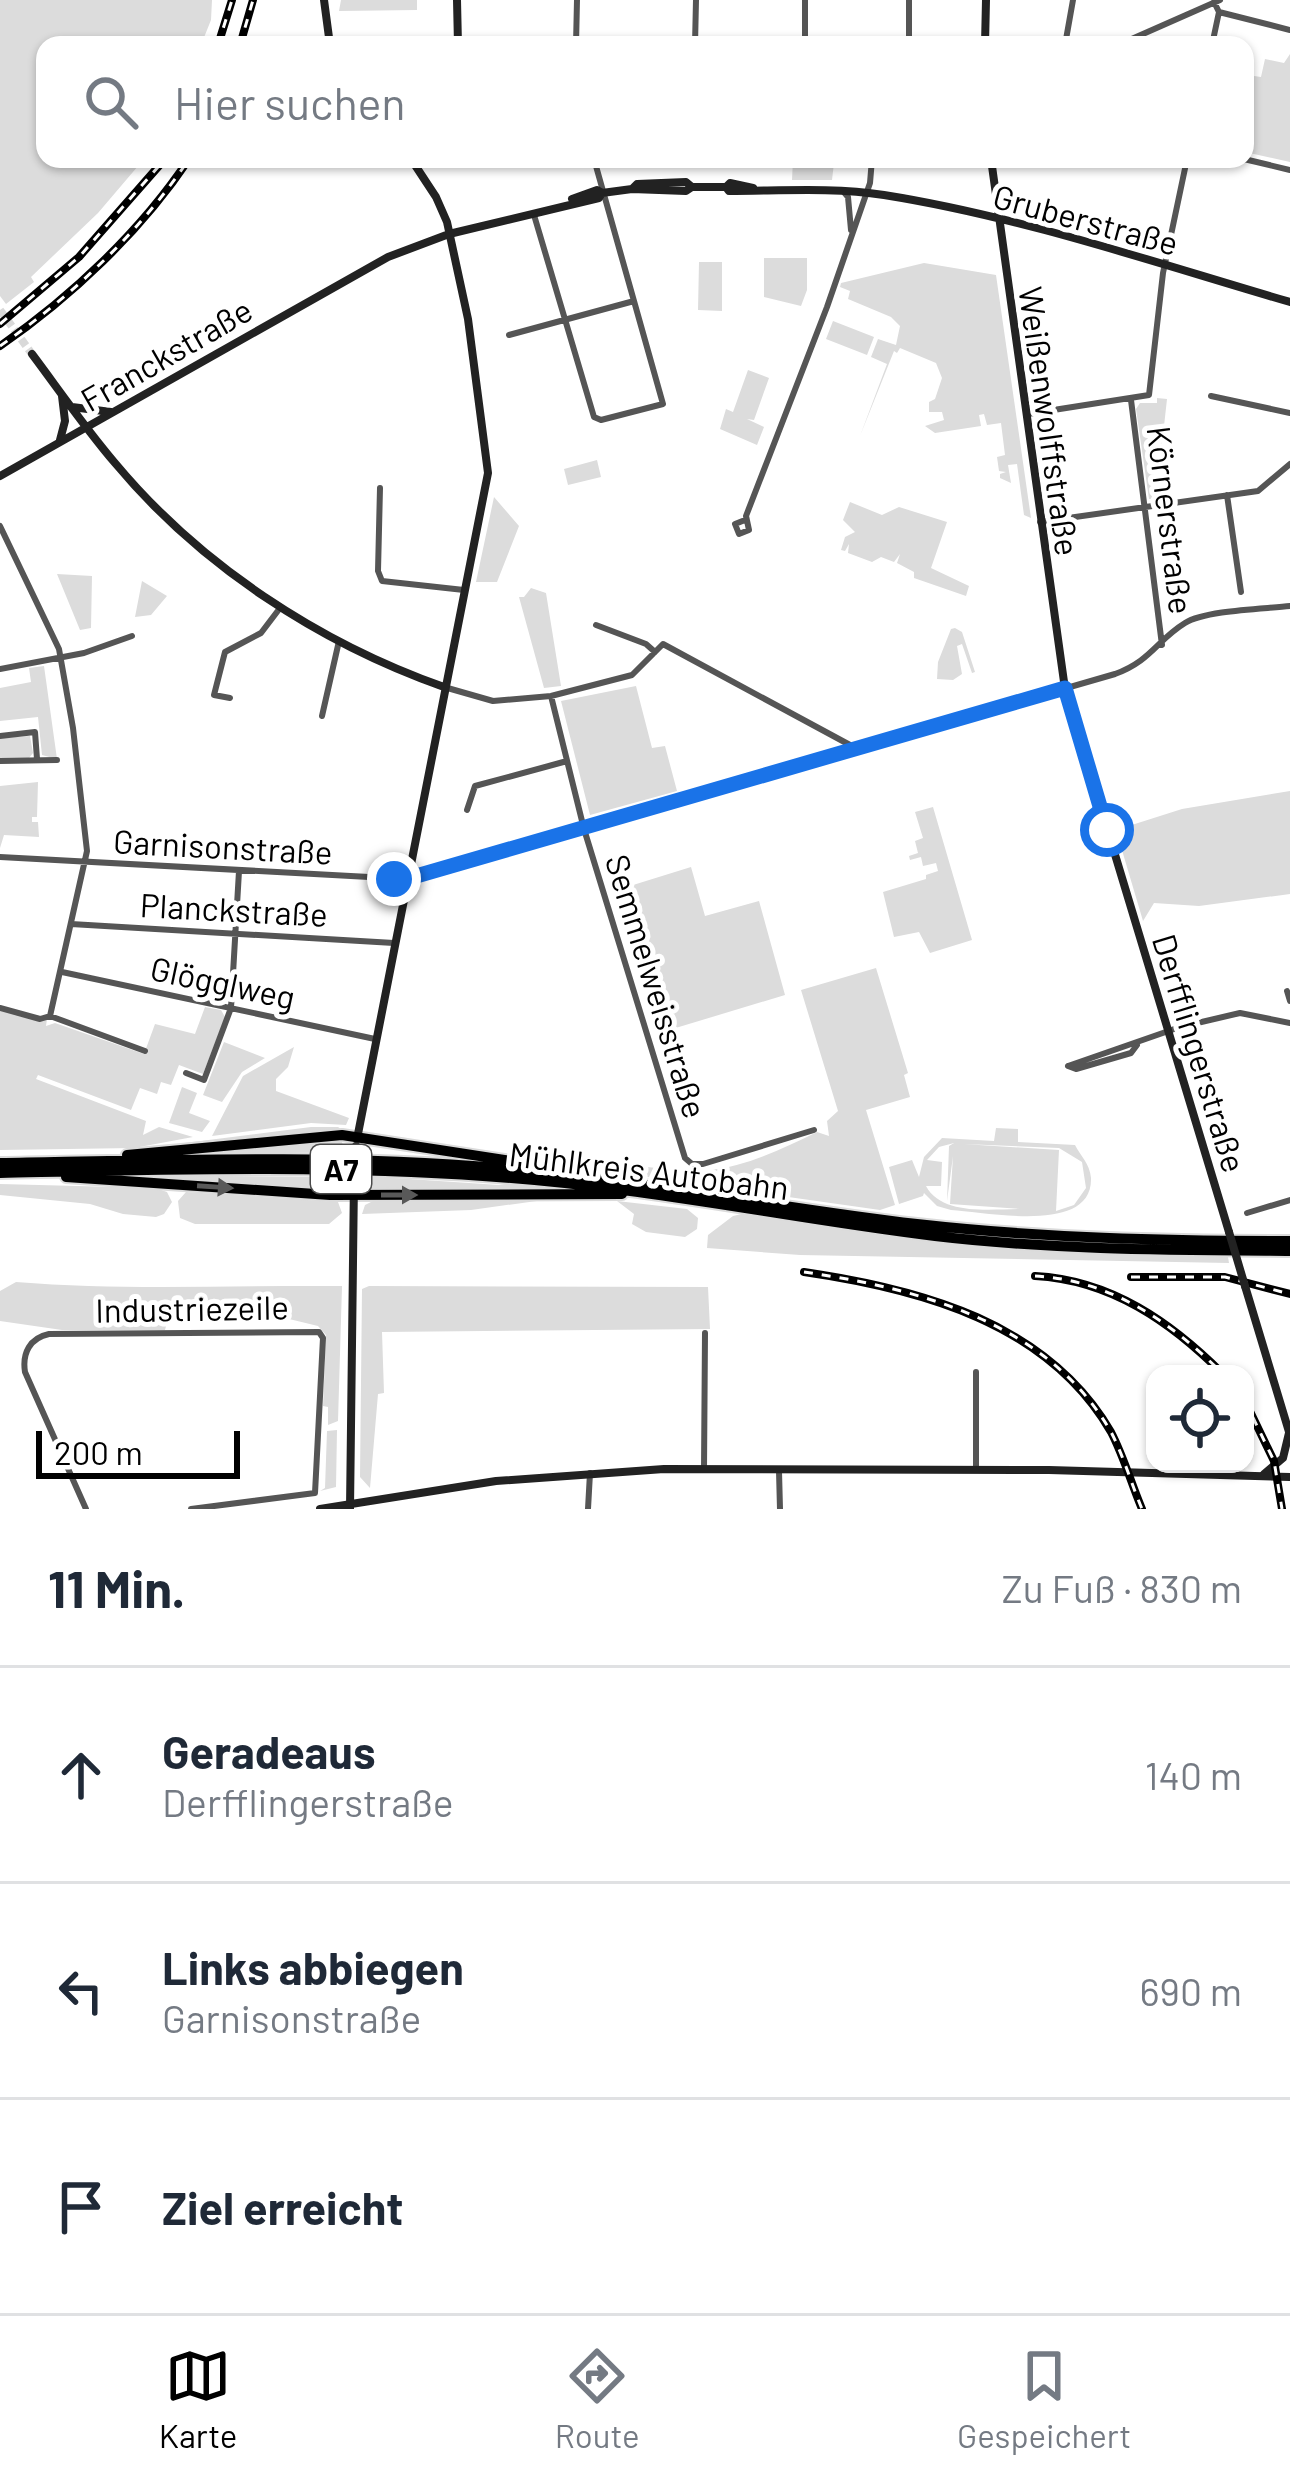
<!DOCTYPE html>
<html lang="de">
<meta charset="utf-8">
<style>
body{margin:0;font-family:Barlow,sans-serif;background:#f2f2f3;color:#1f2937}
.controls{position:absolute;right:36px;bottom:36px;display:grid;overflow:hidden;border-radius:24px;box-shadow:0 3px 9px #0004}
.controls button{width:108px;height:108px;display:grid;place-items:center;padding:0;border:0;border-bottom:3px solid #e0e1e3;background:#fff;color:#1f2937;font:60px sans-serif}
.scale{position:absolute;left:36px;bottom:30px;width:204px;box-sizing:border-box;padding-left:12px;border:6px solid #000;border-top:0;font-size:33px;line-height:42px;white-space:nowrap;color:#000;-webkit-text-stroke:9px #fff;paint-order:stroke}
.stop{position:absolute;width:36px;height:36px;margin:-27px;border:9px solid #1a73e8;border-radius:50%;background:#fff}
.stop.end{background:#1a73e8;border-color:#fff;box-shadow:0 3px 12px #0008}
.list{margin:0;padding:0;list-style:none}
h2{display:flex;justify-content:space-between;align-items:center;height:156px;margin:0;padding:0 48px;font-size:51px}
h2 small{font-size:39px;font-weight:400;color:#747a83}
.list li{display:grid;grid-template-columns:78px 1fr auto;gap:36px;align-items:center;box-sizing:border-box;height:216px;padding:0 48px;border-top:3px solid #e0e1e3}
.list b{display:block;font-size:45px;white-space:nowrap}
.list p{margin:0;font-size:39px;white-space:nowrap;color:#747a83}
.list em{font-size:39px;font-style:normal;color:#747a83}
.icon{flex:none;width:66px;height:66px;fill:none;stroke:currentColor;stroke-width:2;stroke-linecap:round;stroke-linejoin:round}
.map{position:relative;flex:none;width:1290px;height:1509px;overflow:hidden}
.search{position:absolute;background:#fff;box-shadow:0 3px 9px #0004;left:36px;right:36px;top:36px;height:132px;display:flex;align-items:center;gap:30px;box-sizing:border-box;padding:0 42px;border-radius:24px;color:#747a83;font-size:45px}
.sheet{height:804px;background:#fff}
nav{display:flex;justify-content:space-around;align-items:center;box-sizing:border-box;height:168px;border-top:3px solid #e0e1e3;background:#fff;font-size:33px;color:#747a83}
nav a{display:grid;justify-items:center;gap:6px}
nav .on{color:#000}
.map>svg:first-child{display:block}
.green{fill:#dcdcdc;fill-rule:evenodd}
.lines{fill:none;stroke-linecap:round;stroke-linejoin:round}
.secondary-tunnel{stroke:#d9d9d9;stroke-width:8;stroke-dasharray:8 4;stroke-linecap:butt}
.highway-casing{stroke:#dbdbdb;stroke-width:14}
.street{stroke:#555;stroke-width:6}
.secondary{stroke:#222;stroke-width:8}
.highway{stroke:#000;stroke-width:10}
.rail-casing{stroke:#000;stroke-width:8}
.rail{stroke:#fff;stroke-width:3;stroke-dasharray:9;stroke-linecap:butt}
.secondary-bridge{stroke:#222;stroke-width:8}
.oneway{fill:#595959}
.route{stroke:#1a73e8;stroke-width:15}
.labels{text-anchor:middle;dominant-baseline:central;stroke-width:10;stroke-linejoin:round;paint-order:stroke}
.shield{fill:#fff;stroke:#4c4c4c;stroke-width:3}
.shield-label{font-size:30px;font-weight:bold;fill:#000}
.street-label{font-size:33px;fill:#000;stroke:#fff}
</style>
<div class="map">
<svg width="1290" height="1509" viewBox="0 0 1290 1509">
<rect width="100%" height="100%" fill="#fff"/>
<path class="green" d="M0 0H212L211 20 201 45H45V159H144L98 213 31 277 34 282 6 304 0 296Z
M341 0H417V10L339 11Z
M1290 54V162L1245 152V121L1254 76 1261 77 1265 59 1284 63Z
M793 159H858V161L834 163 832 180H792Z
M764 258H807V290L801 306 764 297Z
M699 262H722V311L698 310Z
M924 263 996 275 1031 518 1024 515 1017 464 1008 465 1011 483 1000 478V474L1006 472 999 471 997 457 1005 455 1001 423 987 425 984 414 979 415 981 426 935 433 925 426 944 420 942 412H929V402L935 399 942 378 936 363 900 348 897 353 894 351 860 436 887 364 871 357 878 339 896 345 900 326 891 317 848 299 850 291 840 287 841 283Z
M833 321 874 337 867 355 826 339Z
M748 370 769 378 754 420 747 419 764 427 757 445 720 429 726 409 733 412Z
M1157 398 1167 399 1156 498 1149 499 1136 409 1140 403H1157Z
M597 460 601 477 568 485 564 469Z
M494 497 519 526 497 582H476Z
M850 502 882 515 899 507 947 522 931 568 969 586 966 596 914 578V572L897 563 900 554 894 562 881 557 872 562 848 553 849 544 845 551 841 550 845 537 855 532 843 520Z
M57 574 92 576 91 628 80 630Z
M142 581 167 596 151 615 135 617Z
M531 588 546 593 561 686 544 688 519 597H524Z
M955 628 962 632 975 672 972 673 962 644 957 646 962 674 953 680 937 679 938 662 951 629Z
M44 666 57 759 42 755 38 717 0 721V688L31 682 29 668Z
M636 686 652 748 665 746 677 791 590 815 561 701Z
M30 736 33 753 29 758 0 759V738Z
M38 782 37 817H32V822H38L39 837 4 835 0 848V786Z
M1290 791V894L1199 906 1154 903 1143 921 1116 830 1182 809Z
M933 807 972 940 930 953 919 932 894 937 883 892 926 879V875L938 871 936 863 923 866 921 857 910 860 909 856 918 853 915 841 923 838 915 812Z
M691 867 705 916 759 901 785 995 659 1033 617 890Z
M876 968 908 1073 904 1075 910 1097 866 1110 895 1205 880 1210 528 1160 520 1156C585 1148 647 1175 709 1170 746 1167 784 1148 817 1132L829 1136 827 1121 838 1111 801 990Z
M205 1007 221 1010 225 1017 203 1074 179 1065 171 1085 161 1082 157 1094 140 1088 131 1110 38 1075 36 1079 146 1121 143 1135 159 1127 193 1137 134 1148 0 1150V1008L47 1019 46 1026 55 1023 144 1054 155 1024 195 1034Z
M224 1042 265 1058 242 1072 222 1102 203 1095Z
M294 1047 288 1067 276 1079V1091L349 1118 346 1125 311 1123 212 1136 243 1076Z
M182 1087 197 1093 189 1113 210 1121 202 1132 169 1123Z
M311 1127H338L344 1131 153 1147Z
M996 1128 1018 1129V1142L1075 1145C1080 1155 1090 1164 1091 1178 1093 1235 987 1212 951 1210L937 1206 924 1193 923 1196 899 1204 889 1167 912 1160 919 1177 924 1157 942 1138 994 1141ZM954 1143 949 1146 947 1201 953 1156 950 1204 1020 1209C991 1209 942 1216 926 1186H941L942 1162 927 1160 939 1147ZM963 1144 1059 1148 1082 1162 1086 1188 1074 1205 1056 1211 1059 1150Z
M341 1140 346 1152 153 1155Z
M103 1175 344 1177 335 1190Z
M364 1176 499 1185 519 1182 592 1190 374 1191 366 1187Z
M0 1184 155 1188 167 1192 172 1202 164 1214 156 1217 123 1214 90 1204 0 1195Z
M186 1192 338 1202 342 1213 329 1224H195L180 1218 178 1201Z
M558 1198 471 1210 362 1214 365 1205 375 1200Z
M617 1201 687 1209 698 1218 697 1229 685 1237 646 1232 632 1224 634 1214Z
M746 1213C907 1242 1065 1253 1228 1257L1229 1263 800 1255 707 1248 708 1235 733 1216Z
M16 1282C124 1291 233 1285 342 1286L338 1421 328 1425V1407L323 1406 326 1335 318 1326 214 1301 173 1300 165 1330H62L0 1321V1291Z
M369 1286 708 1287 710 1329 382 1332 384 1393 378 1394 370 1488 360 1477 362 1289Z
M337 1430 336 1487 320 1491 325 1488 327 1431Z"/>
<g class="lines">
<path class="secondary-tunnel" d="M0 310 32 354"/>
<defs>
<path id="highway" d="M127 1155 342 1135 531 1164
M0 1163C167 1160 334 1154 501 1168 641 1180 778 1208 917 1224 1041 1238 1165 1241 1290 1241
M0 1173C189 1169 377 1163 565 1183 689 1196 811 1221 935 1236 1053 1250 1172 1250 1290 1251
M66 1177 330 1195 622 1194"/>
</defs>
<use href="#highway" class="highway-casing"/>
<path class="street" d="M909 0V45
M1219 12 1290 30
M576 45 577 0
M695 45 696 0
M805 45V0
M1065 45 1073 0
M1118 45 1220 0
M1212 45 1219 12 1214 2
M1244 159 1290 170
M843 191 848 197 851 230
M534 215 594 417 601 420 663 404 594 159
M509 335 634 301
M1211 396 1290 413
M1131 400 1162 645
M1028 414 1149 395 1163 273 1187 159
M380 488 378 571 382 581 464 590
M1227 495 1241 592
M745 520 735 524 739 534 749 530 746 516 827 307 870 183 872 159
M1040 522 1258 491 1290 464
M0 526 59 649 73 728 87 851 50 1016
M596 625 646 644 655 652
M0 669 84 653 132 636
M444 687 493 701 551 696 632 675 663 644 850 745 852 752
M551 696 584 829 685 1158 692 1164H703L814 1130
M230 698 214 695 225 652 261 633 280 608
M322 716 339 641
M0 736 35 732 37 759
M0 761 57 760
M467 810 475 786 567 761
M0 857 406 879 1115 674C1151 661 1157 640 1185 623 1206 610 1264 609 1290 606
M71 924 394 943
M62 972 375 1039
M1287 991 1290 1001
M0 1008 40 1019 50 1016 145 1051
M1068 1066 1180 1027 1240 1013 1290 1023
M1068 1066 1076 1069 1131 1053 1137 1045
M186 1073 204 1080 231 1008 239 871
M1247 1213 1290 1200
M704 1469 705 1333
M976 1470V1372
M779 1471 780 1509
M86 1509 25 1372C22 1353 30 1338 49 1334L319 1332 323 1338 315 1493 191 1509
M588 1509 590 1473"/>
<path class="secondary" d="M324 0 330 45
M457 0 458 45
M985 45 986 0
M991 159 1065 689 1229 1232
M726 187 730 183 753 188
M632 189 637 184 686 182 692 187H726L729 191C780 191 832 187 884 195 1022 217 1156 263 1290 302
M572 199 597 190 602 193 632 189 686 191 692 187
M32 354C59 390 85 428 115 463 200 565 319 643 444 687
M72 407 111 412
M60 440 65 421 62 396
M0 476 388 257 449 234 599 198 602 193
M357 1139 488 473 468 319 447 222 436 197 411 159
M1245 1286 1290 1435
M1264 1474 1283 1458 1289 1433
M320 1509 496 1481 664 1469 1049 1470 1290 1477
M350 1509 354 1179"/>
<use href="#highway" class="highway"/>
<defs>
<path id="rail" d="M218 45 232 0
M240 45 253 0
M0 324 79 257 165 159
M0 346C71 297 141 231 189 159
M804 1272C921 1289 1048 1323 1111 1432 1124 1457 1131 1483 1142 1509
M1035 1276C1111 1280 1171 1322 1223 1374
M1131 1277H1225L1290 1294
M1245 1401 1274 1461 1282 1509"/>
</defs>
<use href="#rail" class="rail-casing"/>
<use href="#rail" class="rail"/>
<path class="secondary-bridge" d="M354 1179 356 1146
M1229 1232 1245 1286"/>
</g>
<defs><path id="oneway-solid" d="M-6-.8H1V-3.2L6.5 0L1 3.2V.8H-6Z" transform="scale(3)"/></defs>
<g class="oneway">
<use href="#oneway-solid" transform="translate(215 1187) rotate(4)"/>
<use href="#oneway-solid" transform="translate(399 1195)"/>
</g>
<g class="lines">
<path class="route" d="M394 879H406L1065 688 1107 830"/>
</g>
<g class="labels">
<rect class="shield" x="311" y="1145" width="60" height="48" rx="9"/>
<g class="shield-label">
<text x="341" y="1169">A7</text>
</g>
<g class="street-label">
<text transform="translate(1086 219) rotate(15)">Gruberstraße</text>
<text transform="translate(166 354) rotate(-30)">Franckstraße</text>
<text transform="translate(1050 421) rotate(82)">Weißenwolffstraße</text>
<text transform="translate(1171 520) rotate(83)">Körnerstraße</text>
<text transform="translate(223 846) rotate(3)">Garnisonstraße</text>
<text transform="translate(234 909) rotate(3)">Planckstraße</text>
<text transform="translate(223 982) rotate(12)">Glögglweg</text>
<text transform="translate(657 986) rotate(73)">Semmelweisstraße</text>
<text transform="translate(1200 1053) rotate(73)">Derfflingerstraße</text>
<text transform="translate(649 1170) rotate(7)">Mühlkreis Autobahn</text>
<text transform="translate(192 1308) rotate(-1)">Industriezeile</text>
</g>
</g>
</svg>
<div class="controls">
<button><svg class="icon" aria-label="locate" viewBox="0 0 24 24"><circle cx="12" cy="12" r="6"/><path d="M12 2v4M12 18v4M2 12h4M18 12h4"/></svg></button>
</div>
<div class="scale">200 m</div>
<div class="stop" style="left:1107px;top:830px"></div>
<div class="stop end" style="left:394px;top:879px"></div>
<div class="search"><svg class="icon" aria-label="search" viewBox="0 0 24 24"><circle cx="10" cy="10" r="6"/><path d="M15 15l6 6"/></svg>Hier suchen</div>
</div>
<section class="sheet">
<h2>11 Min.<small>Zu Fuß · 830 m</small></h2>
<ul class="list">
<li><svg class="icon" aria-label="ahead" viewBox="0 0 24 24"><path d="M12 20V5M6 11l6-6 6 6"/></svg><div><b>Geradeaus</b><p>Derfflingerstraße</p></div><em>140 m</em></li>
<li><svg class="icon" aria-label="left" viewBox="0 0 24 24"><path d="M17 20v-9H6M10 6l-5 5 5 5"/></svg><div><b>Links abbiegen</b><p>Garnisonstraße</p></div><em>690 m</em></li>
<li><svg class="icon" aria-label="arrive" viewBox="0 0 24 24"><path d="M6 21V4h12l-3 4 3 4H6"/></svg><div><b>Ziel erreicht</b></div></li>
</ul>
</section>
<nav>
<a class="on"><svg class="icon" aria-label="map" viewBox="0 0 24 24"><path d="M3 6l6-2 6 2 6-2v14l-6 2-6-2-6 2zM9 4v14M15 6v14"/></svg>Karte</a>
<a><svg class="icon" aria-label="directions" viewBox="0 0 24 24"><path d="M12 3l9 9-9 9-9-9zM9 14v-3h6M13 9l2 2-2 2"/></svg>Route</a>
<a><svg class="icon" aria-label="saved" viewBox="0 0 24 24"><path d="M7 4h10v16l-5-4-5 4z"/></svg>Gespeichert</a>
</nav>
